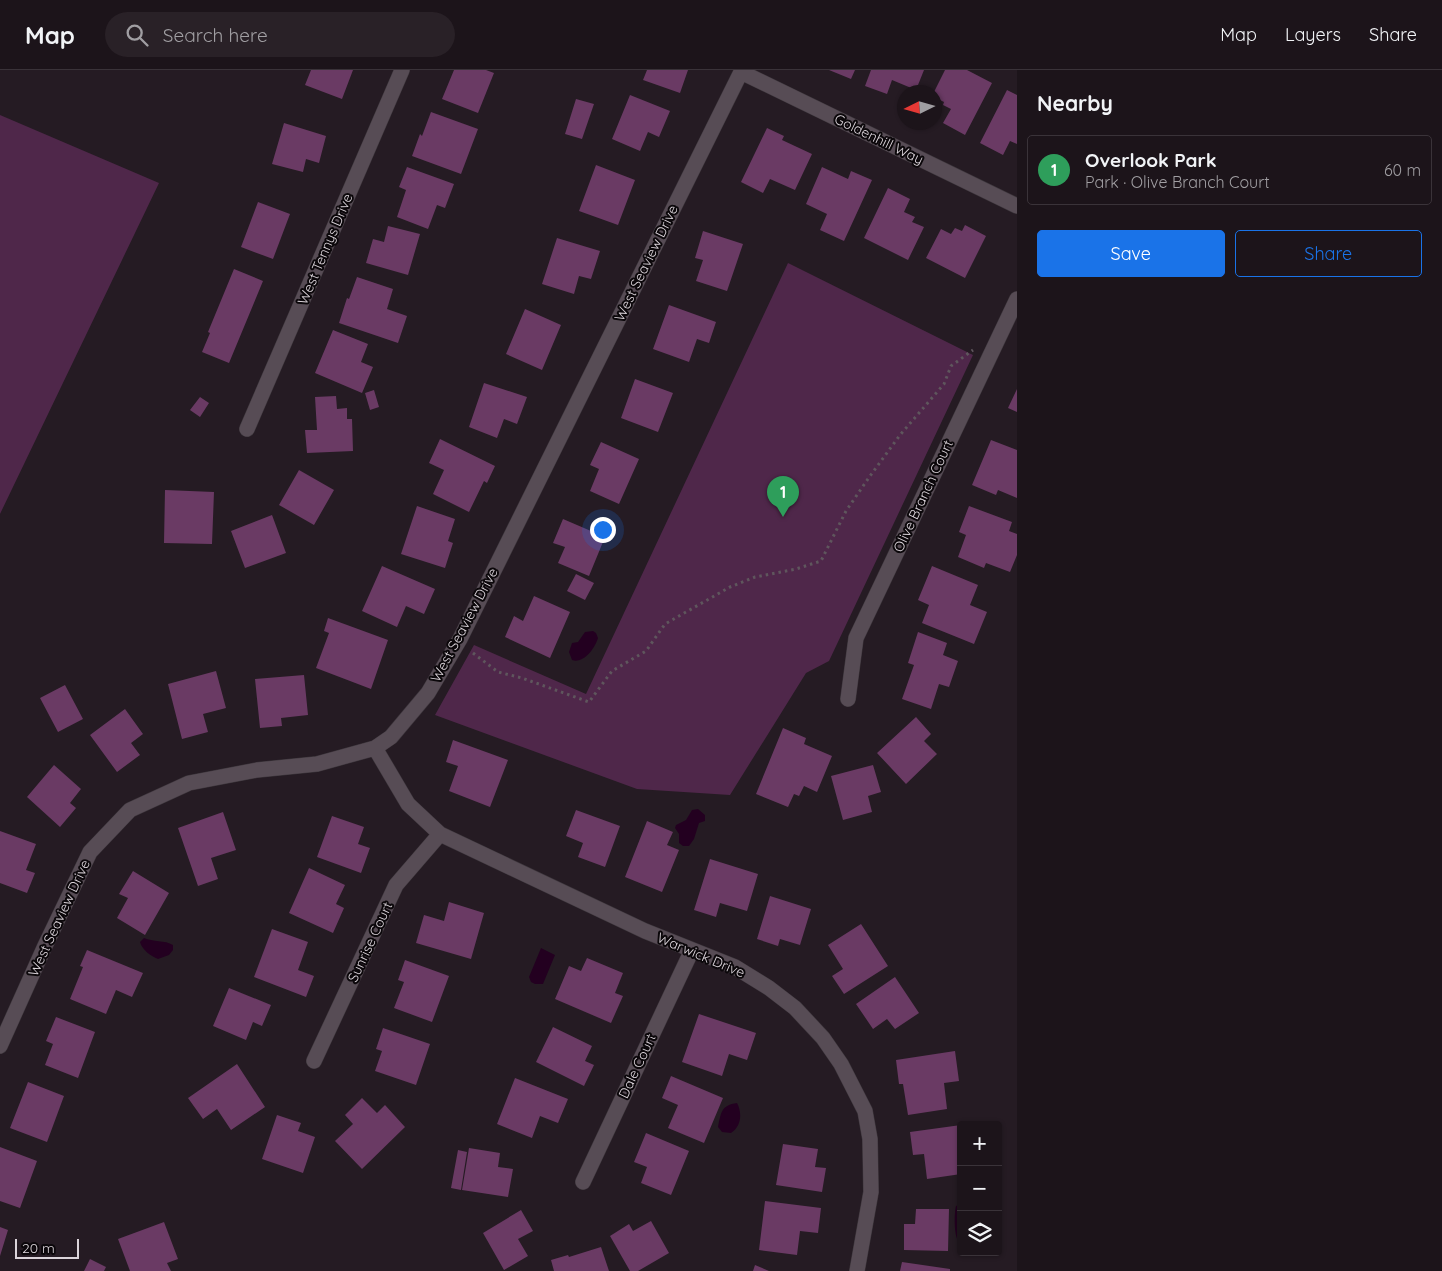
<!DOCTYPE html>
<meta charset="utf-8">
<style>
body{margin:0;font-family:Quicksand,sans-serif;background:#292127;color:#f1f3f6}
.controls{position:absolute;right:15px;bottom:15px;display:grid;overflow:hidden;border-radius:5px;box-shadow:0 1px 4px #0004}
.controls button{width:45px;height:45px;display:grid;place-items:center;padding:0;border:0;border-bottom:1px solid #3a3339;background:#1c141a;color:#f1f3f6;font:25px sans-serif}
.compass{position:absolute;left:897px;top:15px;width:45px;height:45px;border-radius:50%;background:#1c141a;box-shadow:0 1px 4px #0004;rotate:265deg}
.scale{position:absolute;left:15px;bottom:12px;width:64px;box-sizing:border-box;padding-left:5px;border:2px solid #dbd4da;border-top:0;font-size:14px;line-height:18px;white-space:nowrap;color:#dbd4da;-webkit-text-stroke:4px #0b070a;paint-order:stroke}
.you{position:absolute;left:602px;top:459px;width:18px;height:18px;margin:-12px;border:4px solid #fff;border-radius:50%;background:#1a73e8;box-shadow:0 0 0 8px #1a73e833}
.badge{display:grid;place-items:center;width:32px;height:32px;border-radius:50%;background:#1a73e8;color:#fff;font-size:16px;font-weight:700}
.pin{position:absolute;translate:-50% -41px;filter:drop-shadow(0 1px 2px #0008)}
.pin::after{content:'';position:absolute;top:26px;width:18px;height:15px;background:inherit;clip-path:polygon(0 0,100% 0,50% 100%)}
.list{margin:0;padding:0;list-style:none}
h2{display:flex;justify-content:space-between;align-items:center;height:65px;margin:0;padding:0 20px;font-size:21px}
h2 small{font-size:16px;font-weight:400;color:#a09ea2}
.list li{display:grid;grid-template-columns:32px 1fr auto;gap:15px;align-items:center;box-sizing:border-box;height:70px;margin:0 10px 10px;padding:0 10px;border:1px solid #3a3339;border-radius:5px}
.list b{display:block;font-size:19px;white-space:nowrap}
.list p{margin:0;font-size:16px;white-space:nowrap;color:#a09ea2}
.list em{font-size:16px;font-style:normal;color:#a09ea2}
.actions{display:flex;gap:10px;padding:15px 20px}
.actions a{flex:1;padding:11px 0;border:1px solid #1a73e8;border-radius:5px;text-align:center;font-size:18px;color:#1a73e8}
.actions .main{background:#1a73e8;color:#fff}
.icon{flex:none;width:28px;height:28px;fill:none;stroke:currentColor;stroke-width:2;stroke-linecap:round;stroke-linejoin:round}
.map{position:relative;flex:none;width:1017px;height:1201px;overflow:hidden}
header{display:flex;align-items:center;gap:30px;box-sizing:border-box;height:70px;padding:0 25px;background:#1c141a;border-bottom:1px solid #3a3339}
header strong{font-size:24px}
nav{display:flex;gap:28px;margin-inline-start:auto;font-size:18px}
.search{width:350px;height:45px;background:#292127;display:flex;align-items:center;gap:12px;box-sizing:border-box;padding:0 18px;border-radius:28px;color:#a09ea2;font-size:19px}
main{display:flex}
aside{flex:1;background:#1c141a}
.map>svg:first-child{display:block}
.green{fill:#4f274a}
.water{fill:#230020}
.building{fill:#6a3a64}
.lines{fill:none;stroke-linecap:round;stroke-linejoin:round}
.minor-casing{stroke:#3e373d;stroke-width:16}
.path{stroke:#5f565d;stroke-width:3;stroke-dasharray:2.5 4;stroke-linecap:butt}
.minor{stroke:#574c55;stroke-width:15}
.labels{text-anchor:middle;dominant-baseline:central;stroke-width:4;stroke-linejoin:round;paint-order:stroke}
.street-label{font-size:14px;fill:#dbd4da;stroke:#0b070a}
</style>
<header>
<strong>Map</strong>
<div class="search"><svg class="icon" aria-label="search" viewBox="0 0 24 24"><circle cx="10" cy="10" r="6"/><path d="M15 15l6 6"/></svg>Search here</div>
<nav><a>Map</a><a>Layers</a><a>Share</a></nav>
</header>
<main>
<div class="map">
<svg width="1017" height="1201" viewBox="0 0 1017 1201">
<rect width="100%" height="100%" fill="#251b23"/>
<path class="green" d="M0 45 159 113 0 444Z
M788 193 973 285 829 591 806 603 730 725 637 719 435 645 474 575 586 624Z"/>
<path class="water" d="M593 561 596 563 598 568C595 578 584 594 572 590L569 582 572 573 578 572 585 562Z
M698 739 705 745V751L699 753 694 769 689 776H683L679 773V764L675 758 676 755 686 750 692 740Z
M144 868C153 872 165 870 173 875V880L169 885 158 889C151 886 142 880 140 872Z
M541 878 555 885 543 914H535L531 912 529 907Z
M737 1033C742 1042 742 1056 731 1063L722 1062 718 1057C721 1043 721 1035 737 1033Z
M961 1134V1172L958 1171C954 1164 954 1144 956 1136Z"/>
<path class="building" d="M311 0H353L342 29 305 15Z
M454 0H486L494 3 478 43 442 29Z
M647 0H688L680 23 643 10Z
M829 0H855L851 9Z
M871 0H924L916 20 892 10 887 24 865 16Z
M945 0H967L992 13 965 65 943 53 951 39 943 35 944 32 934 27V22Z
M1007 20 1017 25V74L1010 71 1003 85 980 73Z
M630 25 670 41 659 67 648 62 640 81 612 69Z
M576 29 594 34 582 69 565 64Z
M431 42 478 59 461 104 412 86 420 64 422 66Z
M284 53 326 66 319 93 306 89 303 102 272 94Z
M767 58 784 66 782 70 812 84 795 120 770 109 763 123 741 112Z
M596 95 635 110 618 155 579 141Z
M407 97 454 114 445 138 437 135 428 159 397 147 406 120 399 117Z
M822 97 848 109 851 101 872 110 844 171 820 160 827 144 806 134Z
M888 118 910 129 904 142 915 147 912 152 924 157 908 190 864 168Z
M258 132 290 144 273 189 241 177Z
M965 155 986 166 965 208 926 188 941 159 951 164 955 158 962 161Z
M388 156 420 164 408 205 366 193 373 169 384 172Z
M703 161 743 174 727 221 696 211 703 190 695 188Z
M557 168 600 181 591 209 579 206 574 224 542 214Z
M234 199 263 211 229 293 202 282 210 263 208 262Z
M357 207 393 219 387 239 407 246 398 273 339 253 347 228 349 229Z
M669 235 716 252 709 273 697 269 689 292 653 279Z
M525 239 561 255 542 300 506 284Z
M333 260 368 274 361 292 373 297 362 323 315 303Z
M635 309 673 323 658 362 621 348Z
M484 313 527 327 517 354 504 349 497 368 469 357Z
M1017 319V342L1008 338Z
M374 320 379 337 370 340 365 323Z
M336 326 337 339 347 338V349H352L353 381 307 383 305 360H317L315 327Z
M200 327 209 333 200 347 190 340Z
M440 369 495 396 487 413 484 411 469 442 433 424 444 400 429 393Z
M991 370 1017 380V428L998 420 996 425 972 415Z
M601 372 639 389 619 434 590 421 599 399 590 395Z
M299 400 334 420 314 455 279 435Z
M165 420 214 422 212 474 164 473Z
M417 436 455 449 448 471 453 473 445 498 401 484Z
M969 436 1012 452 1009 461 1017 464V485L1010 502 986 493 984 498 958 487 966 465 959 462Z
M272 445 286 483 245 498 231 461Z
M563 449 605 467 589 506 558 493 565 477 553 473Z
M382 496 435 519 424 544 406 536 397 557 362 541Z
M932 496 978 515 970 535 987 542 974 574 922 553 929 535 918 530Z
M576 504 594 513 585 530 567 521Z
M534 526 570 542 550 588 505 567 514 546 523 551Z
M328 548 388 570 371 619 316 598 329 563 324 561Z
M918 562 947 573 943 585 958 591 949 617 939 614 931 639 902 629 914 595 908 593Z
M216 601 226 638 203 644 208 662 182 669 168 614Z
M304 605 308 645 281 648 282 656 260 658 255 609Z
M65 615 83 649 58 662 40 628Z
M125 639 143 664 131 673 140 685 117 702 90 665Z
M916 647 931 664 924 671 937 684 906 714 877 683Z
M783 658 806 668 804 674 832 686 817 722 804 716 799 726 794 724 788 737 756 724Z
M453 670 508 690 490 737 449 721 458 696 446 692Z
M54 695 81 719 70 733 76 738 60 757 27 727Z
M873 695 881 722 868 726 872 742 843 750 831 706Z
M576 740 620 756 605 797 578 787 583 773 566 766Z
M223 742 236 780 211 788 218 809 198 816 178 758Z
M332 746 364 757 358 774 370 778 361 803 317 787Z
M647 751 673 762 667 775 679 780 662 822 625 807Z
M0 761 36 774 26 800 35 803 27 823 0 813Z
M710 789 758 804 747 841 720 833 716 847 694 840Z
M309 798 345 815 336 834 344 838 333 863 289 843Z
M133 801 169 823 145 865 117 848 128 828 119 824Z
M770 826 811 839 800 875 780 869 778 876 757 869Z
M449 832 484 843 471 889 416 873 424 845 444 851Z
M861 854 888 896 844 924 832 906 843 899 828 875Z
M272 859 308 872 298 900 314 906 306 927 254 907Z
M87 880 143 903 132 927 116 920 106 944 70 929 83 897 80 896Z
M587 888 623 903 615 923 623 926 611 953 555 929 569 896 581 901Z
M405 890 449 906 432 952 394 938 404 912 398 910Z
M895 907 919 943 895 959 887 949 873 959 856 934Z
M229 918 271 935 262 956 253 952 246 970 213 956Z
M699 944 756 963 747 990 729 984 722 1006 682 992Z
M56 947 95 962 78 1008 45 995 53 974 46 971Z
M553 957 592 976 585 991 594 995 584 1016 536 992Z
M383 958 430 974 416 1015 375 1001 382 981 376 979Z
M955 981 959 1011 944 1013 947 1039 908 1045 903 1014H899L896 990Z
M237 994 265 1037 231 1060 217 1039 203 1049 188 1028Z
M671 1006 723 1028 704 1073 668 1058 678 1035 662 1028Z
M515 1008 568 1029 558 1053 540 1046 532 1068 497 1054Z
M28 1012 64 1026 47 1072 10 1058Z
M362 1028 377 1043 385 1035 405 1057 362 1099 335 1071 353 1054 345 1045Z
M277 1045 301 1053 298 1061 315 1067 303 1103 262 1089Z
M961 1055V1104L927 1109 924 1084 913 1085 910 1062Z
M646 1063 689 1081 671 1125 641 1113 647 1097 634 1092Z
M783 1074 818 1079 815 1097 826 1098 822 1122 776 1115Z
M0 1077 37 1091 20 1138 0 1131Z
M469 1078 500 1083 498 1097 513 1099 508 1127 462 1120Z
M458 1080 467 1082 461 1120 451 1118Z
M765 1131 821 1138 818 1163 800 1161 797 1185 759 1180Z
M916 1139H949L948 1181 904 1180V1154H915Z
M521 1140 533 1161 518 1169 528 1186 504 1200 483 1163Z
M651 1151 669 1183 638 1201H630L610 1166 629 1154 633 1161Z
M164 1152 178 1189 167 1193 171 1201H130L118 1169Z
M0 1157 8 1160 0 1186Z
M601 1177 609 1201H554L551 1190 568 1185 569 1187Z
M90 1189 106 1197 104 1201H84Z
M902 1192 950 1199V1201H900Z
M755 1195 769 1201H753Z"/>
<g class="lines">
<defs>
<path id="minor" d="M741 2 1017 136
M247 359 402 0
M848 629 856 568 1017 229
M375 678 408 734 440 764 645 861 735 897 769 918 795 938 823 968 841 994 865 1041 870 1069 871 1122 857 1201
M0 976 44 878 90 782 130 740 189 713 257 700 317 694 375 678 391 667 428 623 460 569 742 0
M314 991 396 815 440 764
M583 1112 692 880"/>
</defs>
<use href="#minor" class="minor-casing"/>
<path class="path" d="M473 583 498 602 522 608 589 632 612 601 646 581 665 554 730 517 755 507 796 499 821 491 846 441 870 406 900 365 944 314 951 296 973 280"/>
<use href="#minor" class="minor"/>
</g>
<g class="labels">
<g class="street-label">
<text transform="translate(879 69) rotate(26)">Goldenhill Way</text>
<text transform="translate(325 179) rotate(-67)">West Tennys Drive</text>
<text transform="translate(646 193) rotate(-64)">West Seaview Drive</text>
<text transform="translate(923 426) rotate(-65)">Olive Branch Court</text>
<text transform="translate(464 555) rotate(-62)">West Seaview Drive</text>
<text transform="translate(59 848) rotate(-65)">West Seaview Drive</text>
<text transform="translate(370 872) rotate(-65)">Sunrise Court</text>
<text transform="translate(701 885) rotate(23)">Warwick Drive</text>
<text transform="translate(637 996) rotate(-65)">Dale Court</text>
</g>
</g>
</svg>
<div class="controls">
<button>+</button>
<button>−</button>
<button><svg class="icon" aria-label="layers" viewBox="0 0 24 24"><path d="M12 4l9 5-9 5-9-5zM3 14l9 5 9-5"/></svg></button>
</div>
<svg class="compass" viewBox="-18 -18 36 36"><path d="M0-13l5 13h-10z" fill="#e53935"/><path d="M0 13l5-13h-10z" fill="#a09ea2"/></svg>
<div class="scale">20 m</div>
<div class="you"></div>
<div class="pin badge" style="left:783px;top:447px;background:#2e9e5b">1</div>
</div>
<aside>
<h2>Nearby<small></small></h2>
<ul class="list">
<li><span class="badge" style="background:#2e9e5b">1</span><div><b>Overlook Park</b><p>Park · Olive Branch Court</p></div><em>60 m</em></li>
</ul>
<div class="actions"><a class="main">Save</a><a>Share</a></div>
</aside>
</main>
